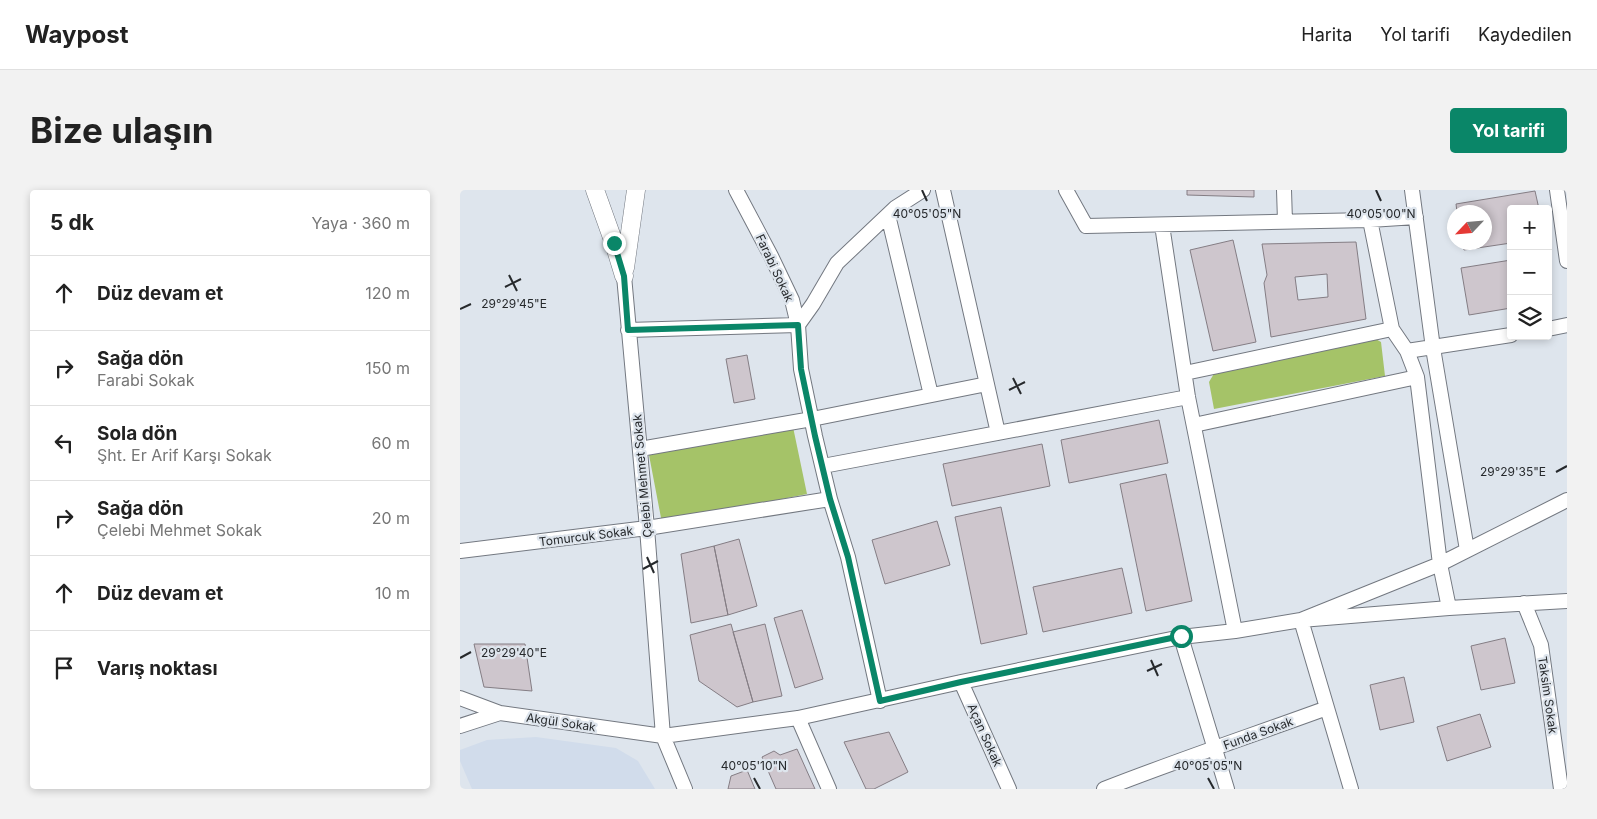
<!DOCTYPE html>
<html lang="tr">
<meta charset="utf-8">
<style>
body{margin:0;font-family:Inter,sans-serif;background:#f2f2f2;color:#222}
.controls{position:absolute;right:15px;top:15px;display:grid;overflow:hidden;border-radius:5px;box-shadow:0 2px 8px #0003}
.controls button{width:45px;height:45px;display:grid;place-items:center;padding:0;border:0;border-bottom:1px solid #e0e0e0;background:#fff;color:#222;font:25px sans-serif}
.compass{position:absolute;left:987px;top:15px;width:45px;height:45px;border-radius:50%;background:#fff;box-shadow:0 2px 8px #0003;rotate:244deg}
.stop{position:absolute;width:15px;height:15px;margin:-11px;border:4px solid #0a8668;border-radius:50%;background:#fff}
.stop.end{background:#0a8668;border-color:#fff;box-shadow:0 1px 5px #0008}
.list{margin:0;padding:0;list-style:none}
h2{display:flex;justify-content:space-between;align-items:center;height:65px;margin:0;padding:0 20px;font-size:21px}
h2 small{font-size:16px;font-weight:400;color:#767676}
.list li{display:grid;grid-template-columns:32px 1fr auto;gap:15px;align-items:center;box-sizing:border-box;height:75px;padding:0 20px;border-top:1px solid #e0e0e0}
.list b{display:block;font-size:19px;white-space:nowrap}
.list p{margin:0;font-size:16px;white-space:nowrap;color:#767676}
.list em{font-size:16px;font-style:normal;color:#767676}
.icon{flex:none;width:28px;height:28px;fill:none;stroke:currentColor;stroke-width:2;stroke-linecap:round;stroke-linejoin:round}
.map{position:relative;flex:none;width:1107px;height:599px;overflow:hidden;border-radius:5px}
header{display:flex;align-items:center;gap:30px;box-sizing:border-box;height:70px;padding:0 25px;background:#fff;border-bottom:1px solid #e0e0e0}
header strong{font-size:24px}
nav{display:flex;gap:28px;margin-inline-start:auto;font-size:18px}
.intro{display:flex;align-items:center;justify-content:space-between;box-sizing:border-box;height:120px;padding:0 30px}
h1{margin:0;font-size:35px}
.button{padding:12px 22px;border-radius:5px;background:#0a8668;color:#fff;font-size:18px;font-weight:700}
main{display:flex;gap:30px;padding:0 30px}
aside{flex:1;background:#fff;border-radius:5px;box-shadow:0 2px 8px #0003}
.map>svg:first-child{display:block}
.built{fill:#d1dceb}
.forest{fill:#a5c368}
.building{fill:#cec6cd;stroke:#847d84;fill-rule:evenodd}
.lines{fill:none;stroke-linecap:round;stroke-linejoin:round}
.minor-casing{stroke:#737880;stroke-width:16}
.tertiary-casing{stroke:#737880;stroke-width:19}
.minor{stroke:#fff;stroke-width:14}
.tertiary{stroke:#fff;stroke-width:18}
.route{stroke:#0a8668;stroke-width:6}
.ticks{fill:none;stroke:#26292c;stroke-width:2}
.labels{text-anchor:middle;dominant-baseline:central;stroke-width:4.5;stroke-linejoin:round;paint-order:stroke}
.street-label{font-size:12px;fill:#26292c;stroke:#dee5ed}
.ticks-label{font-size:12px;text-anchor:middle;fill:#26292c;stroke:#dee5ed;stroke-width:4.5;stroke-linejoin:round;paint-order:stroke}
</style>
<header>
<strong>Waypost</strong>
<nav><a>Harita</a><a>Yol tarifi</a><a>Kaydedilen</a></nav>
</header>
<div class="intro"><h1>Bize ulaşın</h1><a class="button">Yol tarifi</a></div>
<main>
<aside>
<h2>5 dk<small>Yaya · 360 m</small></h2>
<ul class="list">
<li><svg class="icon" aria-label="ahead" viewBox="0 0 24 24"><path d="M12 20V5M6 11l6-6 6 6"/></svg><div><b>Düz devam et</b></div><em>120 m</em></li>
<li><svg class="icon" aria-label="right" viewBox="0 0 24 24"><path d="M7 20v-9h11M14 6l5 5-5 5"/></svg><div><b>Sağa dön</b><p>Farabi Sokak</p></div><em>150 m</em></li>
<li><svg class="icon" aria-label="left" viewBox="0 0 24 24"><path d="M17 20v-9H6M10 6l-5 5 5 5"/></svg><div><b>Sola dön</b><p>Şht. Er Arif Karşı Sokak</p></div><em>60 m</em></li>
<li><svg class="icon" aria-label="right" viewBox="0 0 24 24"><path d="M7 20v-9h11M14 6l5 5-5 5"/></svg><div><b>Sağa dön</b><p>Çelebi Mehmet Sokak</p></div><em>20 m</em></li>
<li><svg class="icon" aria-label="ahead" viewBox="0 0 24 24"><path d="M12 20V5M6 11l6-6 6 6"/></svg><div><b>Düz devam et</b></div><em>10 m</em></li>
<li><svg class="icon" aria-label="arrive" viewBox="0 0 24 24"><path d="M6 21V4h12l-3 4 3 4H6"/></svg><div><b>Varış noktası</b></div></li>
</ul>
</aside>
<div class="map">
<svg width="1107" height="599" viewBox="0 0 1107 599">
<rect width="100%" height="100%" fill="#dee5ed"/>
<path class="built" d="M76 547 156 558 178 571 195 599H12L0 571V560L27 550Z"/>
<path class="forest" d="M914 148 921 152 925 186 754 219 749 192 755 182Z
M333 237 347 304 202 333 189 265Z"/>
<path class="building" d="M727 0H794V7L727 5Z
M1075 1 1079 19H1051V53L1004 60 1002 52H1024V22H997L996 14Z
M773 50 796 152 753 161 730 60Z
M896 52 906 129 811 147 804 93 807 85 802 54ZM867 84 868 107 838 110 835 87Z
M1051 70V118L1009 125 1001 78Z
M287 165 295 209 274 213 266 169Z
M699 230 708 273 609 293 601 250Z
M582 254 590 296 492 316 483 274Z
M706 284 732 411 686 421 660 294Z
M541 317 567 444 521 454 495 327Z
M477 331 490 375 425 394 412 350Z
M279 349 297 416 268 425 254 356Z
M254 356 268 425 231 433 221 364Z
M662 378 672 423 583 442 573 397Z
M342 420 363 489 335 498 314 428Z
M271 434 293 512 277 517 239 491 230 445Z
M305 434 322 506 293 512 273 442Z
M1045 448 1055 493 1021 500 1011 456Z
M14 454H65L72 501 24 497Z
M944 487 954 532 920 540 910 495Z
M1020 524 1031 557 987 571 977 537Z
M429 542 448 582 414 599H406L384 552Z
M337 559 355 599H316L302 567 314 561 320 565Z
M287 580 295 599H268L271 586Z"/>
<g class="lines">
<defs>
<path id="minor" d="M276 0 311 66 332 110 338 135 341 179 355 246 370 309 388 367 420 511
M483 0 538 243
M606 0 626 36 910 30 956 27
M824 0 825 31
M952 0 973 158 1007 360
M1097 0 1107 71
M428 25 471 205
M910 30 932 139 947 161 1051 145
M702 35 728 207 775 441
M164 86 187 338 203 546 225 599
M1088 139 1107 135
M168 140 338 135 353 114 377 73 435 18 463 0
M947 161 957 187 980 374 989 418
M725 183 932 139
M734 235 957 187
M180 259 352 229 527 194
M363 276 728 207
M0 361 187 338 370 309
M1064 413 1081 455 1101 599
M721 447 767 599
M501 492 549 599
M0 508 40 523
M338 528 369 599
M0 536 40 523 203 546 338 528 501 492 721 447 775 441 841 430 980 374 1107 310
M644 599C718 570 793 545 867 518
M891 599 841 430 989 418 1107 411"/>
<path id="tertiary" d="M135 0 154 53 164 86
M165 78 176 0"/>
</defs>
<use href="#minor" class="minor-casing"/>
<use href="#tertiary" class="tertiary-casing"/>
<use href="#minor" class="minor"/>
<use href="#tertiary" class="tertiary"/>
</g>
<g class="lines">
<path class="route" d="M154 53 164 86 168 140 338 135 341 179 355 246 370 309 388 367 420 511 501 492 721 446"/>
</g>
<path class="ticks" d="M462 0 467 11M916 0 921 11M49 85 57 101M45 97 61 89M0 119 11 114M553 188 561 204M549 200 565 192M1096 282 1107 276M187 367 194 383M183 379 198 371M0 468 11 462M691 470 698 486M687 481 702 474M294 588 300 599M748 588 754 599"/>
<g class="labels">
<g class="street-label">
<text transform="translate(315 78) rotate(65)">Farabi Sokak</text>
<text transform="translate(182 286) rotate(-95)">Çelebi Mehmet Sokak</text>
<text transform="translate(126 346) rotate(-7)">Tomurcuk Sokak</text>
<text transform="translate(1088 505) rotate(82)">Taksim Sokak</text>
<text transform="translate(101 532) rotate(8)">Akgül Sokak</text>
<text transform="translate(798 543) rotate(-20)">Funda Sokak</text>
<text transform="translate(525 545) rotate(66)">Açan Sokak</text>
</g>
</g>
<g class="ticks-label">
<text x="467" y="28">40°05'05"N</text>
<text x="921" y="28">40°05'00"N</text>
<text x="54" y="118">29°29'45"E</text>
<text x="1053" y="286">29°29'35"E</text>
<text x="54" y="467">29°29'40"E</text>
<text x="294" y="580">40°05'10"N</text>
<text x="748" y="580">40°05'05"N</text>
</g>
</svg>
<div class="controls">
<button>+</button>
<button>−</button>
<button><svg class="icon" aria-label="layers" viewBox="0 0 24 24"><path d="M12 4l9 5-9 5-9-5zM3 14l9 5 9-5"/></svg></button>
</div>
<svg class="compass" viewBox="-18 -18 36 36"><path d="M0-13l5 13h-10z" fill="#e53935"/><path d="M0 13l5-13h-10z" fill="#767676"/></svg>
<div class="stop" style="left:721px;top:446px"></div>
<div class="stop end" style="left:154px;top:53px"></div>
</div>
</main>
